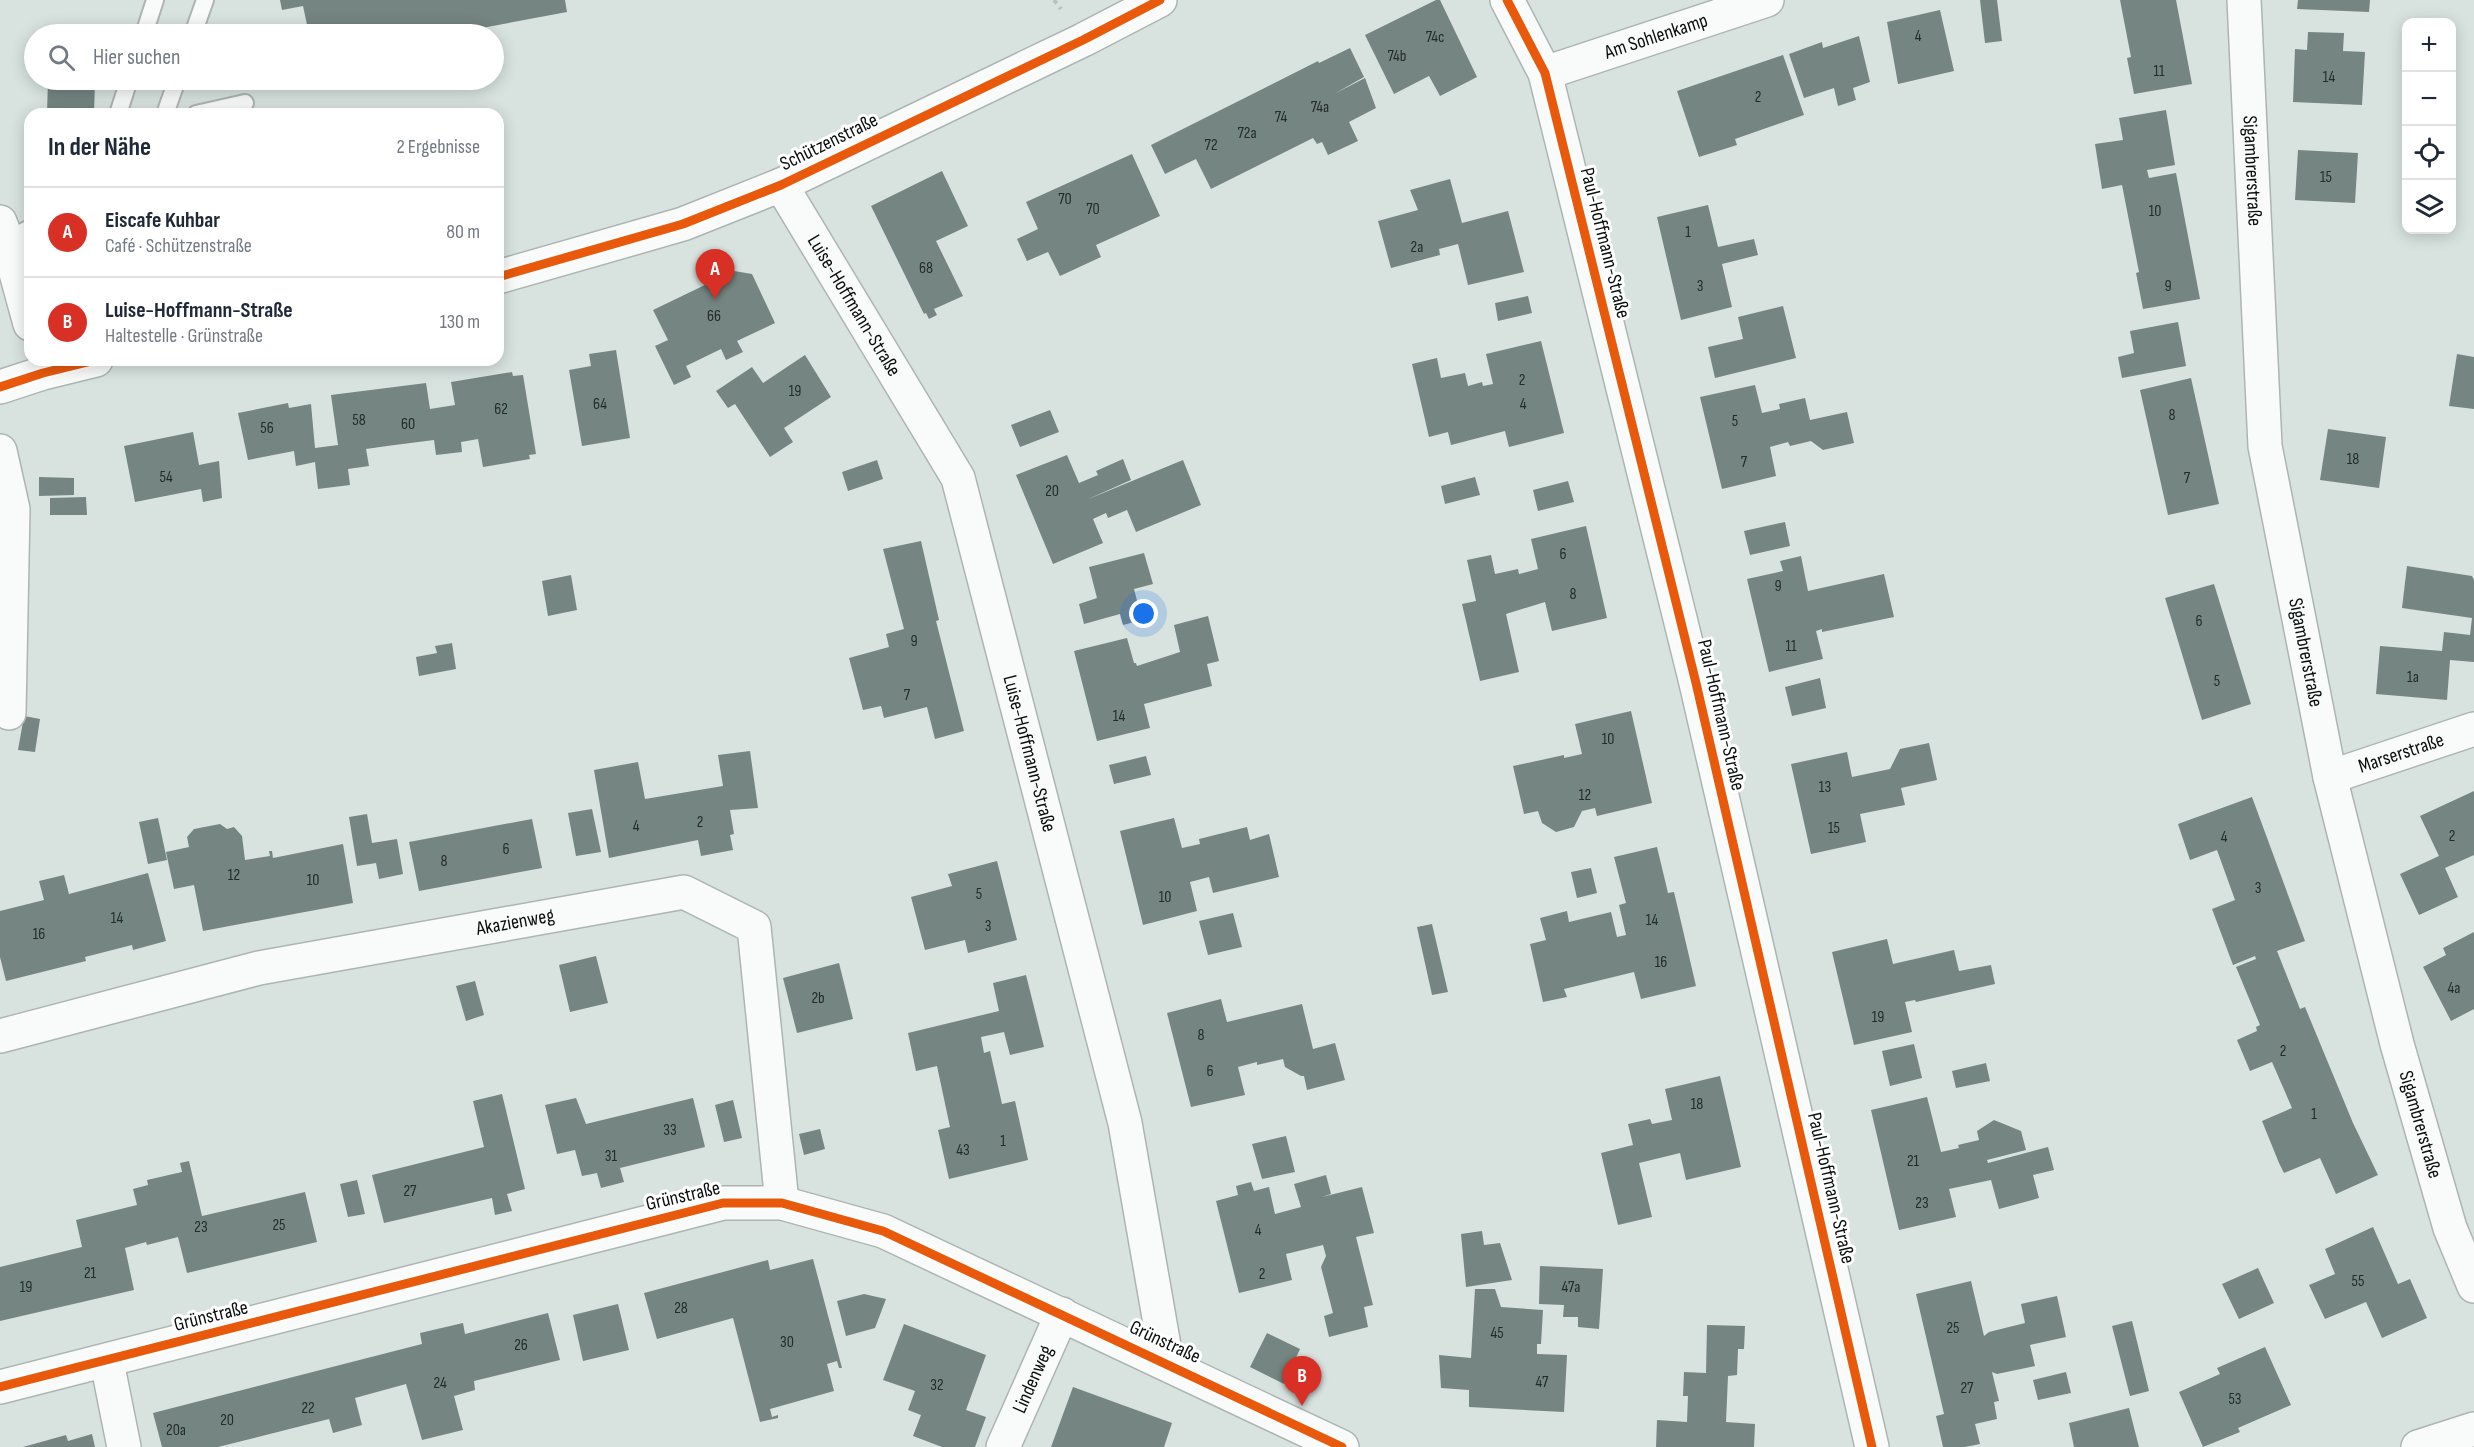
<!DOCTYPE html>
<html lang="de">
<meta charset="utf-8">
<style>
body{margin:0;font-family:"Sofia Sans Condensed",sans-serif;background:#f2f2f3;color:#1f2937}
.controls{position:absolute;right:18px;top:18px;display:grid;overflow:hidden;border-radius:12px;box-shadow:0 3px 15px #0003}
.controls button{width:54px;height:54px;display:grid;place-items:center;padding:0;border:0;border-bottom:2px solid #e0e1e3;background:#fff;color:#1f2937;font:30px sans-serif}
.you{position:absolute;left:1144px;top:614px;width:21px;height:21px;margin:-15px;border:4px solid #fff;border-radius:50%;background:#1a73e8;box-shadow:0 0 0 9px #1a73e833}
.badge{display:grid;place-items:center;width:39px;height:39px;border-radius:50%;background:#d93025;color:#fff;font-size:20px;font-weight:700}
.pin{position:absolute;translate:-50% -50px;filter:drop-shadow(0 2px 3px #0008)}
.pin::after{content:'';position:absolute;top:32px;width:21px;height:18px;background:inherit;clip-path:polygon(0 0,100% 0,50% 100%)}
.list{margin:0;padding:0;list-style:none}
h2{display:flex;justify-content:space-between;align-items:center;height:78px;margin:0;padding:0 24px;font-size:26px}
h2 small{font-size:20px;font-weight:400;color:#747a83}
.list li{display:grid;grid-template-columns:39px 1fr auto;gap:18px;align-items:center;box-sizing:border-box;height:90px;padding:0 24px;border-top:2px solid #e0e1e3}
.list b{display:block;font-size:22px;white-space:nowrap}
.list p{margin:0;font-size:20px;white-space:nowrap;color:#747a83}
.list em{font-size:20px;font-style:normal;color:#747a83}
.icon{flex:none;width:33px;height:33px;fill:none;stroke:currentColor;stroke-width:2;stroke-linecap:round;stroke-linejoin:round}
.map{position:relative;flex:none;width:2474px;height:1447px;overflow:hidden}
.search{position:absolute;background:#fff;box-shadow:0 3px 15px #0003;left:24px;top:24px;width:480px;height:66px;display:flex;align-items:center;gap:15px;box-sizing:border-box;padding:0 21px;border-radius:33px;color:#747a83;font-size:22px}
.panel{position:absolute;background:#fff;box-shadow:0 3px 15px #0003;left:24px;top:108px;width:480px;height:258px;border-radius:18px}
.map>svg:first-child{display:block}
.building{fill:#758582}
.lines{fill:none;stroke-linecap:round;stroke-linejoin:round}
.lane-casing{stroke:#adb5b3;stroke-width:20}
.street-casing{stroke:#adb5b3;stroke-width:36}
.secondary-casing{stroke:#adb5b3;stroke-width:36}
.path{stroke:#bcc1bf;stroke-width:4;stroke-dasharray:4.5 4.5;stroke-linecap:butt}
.lane{stroke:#f9fbfa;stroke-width:16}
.street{stroke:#f9fbfa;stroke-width:33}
.secondary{stroke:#f9fbfa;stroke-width:33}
.cycleway-casing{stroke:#fff;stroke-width:13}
.cycleway{stroke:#e8590c;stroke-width:9}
.labels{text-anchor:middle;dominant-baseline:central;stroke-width:6;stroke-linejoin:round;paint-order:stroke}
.number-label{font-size:16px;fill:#232c2a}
.street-label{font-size:20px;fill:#080e0d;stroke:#fff}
</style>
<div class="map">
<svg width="2474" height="1447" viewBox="0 0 2474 1447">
<rect width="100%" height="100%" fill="#d8e3e0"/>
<path class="building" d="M280 0H565L567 12 482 28 483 34H309L303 6 282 10Z
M1436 0H1440L1477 77 1440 96 1429 76 1394 94 1365 35Z
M1980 0H1997L2002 41 1985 43Z
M2120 0H2176L2192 84 2134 94 2127 58 2131 57Z
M2298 0H2370L2369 12 2297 9Z
M1940 10 1954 71 1898 84 1887 22Z
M2308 32 2344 33 2343 51 2365 52 2362 105 2293 102 2295 49 2307 50Z
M1859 36 1870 82 1853 88 1856 100 1838 106 1834 88 1804 98 1789 54 1822 42 1823 48Z
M1350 48 1364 77 1334 94 1365 78 1376 108 1349 122 1358 141 1328 155 1322 142 1317 144 1313 138 1211 189 1196 159 1165 174 1151 145 1318 61 1319 63Z
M1783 55 1804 115 1735 139 1737 145 1699 157 1677 91Z
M48 80 95 81 94 114H47Z
M2166 110 2175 165 2147 170 2149 178 2176 173 2200 299 2143 309 2136 273 2139 272 2122 185 2102 189 2095 144 2123 140 2119 118Z
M2298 150 2358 153 2355 203 2295 200Z
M1132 154 1160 216 1096 245 1101 257 1060 276 1048 252 1027 261 1017 239 1038 229 1026 202Z
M942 171 968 226 936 241 963 296 934 309 937 315 929 319 926 313 924 314 871 206Z
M1450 179 1462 223 1508 211 1524 272 1468 285 1458 244 1439 249 1440 255 1391 268 1378 221 1418 210 1410 190Z
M1708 205 1718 247 1754 239 1758 255 1722 264 1732 307 1681 320 1657 217Z
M734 271 752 274 775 323 737 341 743 352 726 360 721 349 686 366 691 377 674 385 655 346 668 340 653 310Z
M1528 296 1532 313 1498 321 1495 303Z
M1783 306 1796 358 1715 378 1708 347 1743 339 1738 317Z
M2178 322 2186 366 2122 378 2118 357 2134 353 2130 331Z
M1541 341 1564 433 1509 447 1505 431 1451 445 1448 432 1429 437 1412 364 1437 358 1441 378 1465 373 1468 386 1482 382 1483 386 1493 384 1486 354Z
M616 350 630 438 582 446 569 370 591 366 589 354Z
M2457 354 2474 357V409L2449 406Z
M805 355 831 397 784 428 793 442 770 457 735 404 728 408 716 391 752 367 763 383Z
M512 372 513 376 523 375 536 454 529 455 530 459 483 467 478 439 461 442 462 452 436 455 434 440 387 446 366 449 369 466 348 469 350 485 318 489 315 462 296 466 294 451 248 460 238 413 288 403 289 408 311 404 315 448 338 445 331 395 426 383 430 409 455 405 451 382Z
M2191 378 2219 504 2168 515 2140 390Z
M1755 385 1762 413 1780 409 1779 404 1805 398 1810 420 1847 412 1854 443 1823 450 1811 441 1790 446 1788 442 1770 447 1776 476 1722 489 1700 397Z
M1050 410 1059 432 1020 447 1011 425Z
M2328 429 2386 437 2379 488 2320 480Z
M193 432 199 465 219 461 222 498 203 502 201 489 135 502 124 446Z
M1067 455 1079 483 1098 475 1096 471 1123 459 1131 480 1086 500 1183 460 1201 505 1136 532 1127 510 1108 518 1106 513 1093 519 1103 543 1053 564 1016 475Z
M877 460 883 479 848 491 842 472Z
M39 477 74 478V495L39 496Z
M1475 477 1480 495 1445 504 1441 486Z
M1568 481 1574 502 1538 511 1533 490Z
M86 497 87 515H50V498Z
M1785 522 1790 546 1750 555 1744 531Z
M1586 526 1607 618 1552 631 1545 602 1506 614 1519 672 1480 681 1462 604 1476 601 1467 560 1491 555 1495 574 1518 569 1519 574 1538 569 1531 539Z
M921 541 939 620 936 621 964 731 935 739 927 707 884 718 881 706 863 710 849 658 889 647 886 634 904 629 883 549Z
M1144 553 1153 584 1134 589 1142 620 1123 625 1120 614 1084 624 1079 604 1097 598 1089 567Z
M1801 556 1808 591 1884 574 1894 617 1822 632V629L1816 631 1823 659 1769 672 1747 579 1783 571 1780 561Z
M2407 566 2472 576 2474 580V662L2450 660 2447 700 2376 694 2380 646 2442 651 2444 632 2470 635 2472 618 2402 608Z
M571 575 577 610 548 616 542 581Z
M2214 584 2251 704 2202 720 2165 598Z
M1208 616 1219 661 1207 664 1212 686 1144 704 1150 728 1097 741 1074 651 1127 638 1134 663H1136L1137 666 1180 652 1174 625Z
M452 643 456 669 419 676 416 657 437 653 435 646Z
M1820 678 1826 708 1792 716 1785 687Z
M1631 711 1652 803 1597 816 1595 808 1582 811 1574 827 1556 832 1542 823 1538 811 1524 814 1513 766 1564 755V758L1582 754 1575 724Z
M24 716 40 719 35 752 18 750Z
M1929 743 1937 780 1901 788 1905 805 1860 814 1866 842 1811 854 1791 764 1847 752 1852 777 1890 769 1900 749Z
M750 751 758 808 730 810 734 834 730 835 733 850 701 856 698 840 609 858 594 770 638 762 645 799 723 786 718 755Z
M1146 756 1151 775 1114 784 1109 765Z
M2474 791V855L2445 868 2458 897 2419 915 2400 874 2439 856 2420 816Z
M2252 797 2305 941 2277 951 2300 1009 2305 1007 2353 1123 2378 1175 2336 1194 2320 1158 2284 1173 2279 1163 2262 1121 2292 1108 2272 1062 2250 1071 2237 1040 2257 1031 2256 1027 2260 1025 2236 967 2256 959 2255 956 2233 965 2212 909 2235 900 2217 850 2190 860 2178 824Z
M592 809 601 852 576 856 568 813Z
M367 814 372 843 397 839 403 874 379 879 376 863 357 866 349 817Z
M158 818 167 860 148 864 139 822Z
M1174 818 1182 848 1200 844 1199 839 1247 827 1250 840 1269 834 1279 877 1213 893 1209 877 1190 882 1197 911 1143 925 1120 831Z
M532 819 542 868 419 891 409 842Z
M220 824 227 829 234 827 242 836 245 860 270 856 269 851H272L273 858 343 844 353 903 203 931 194 885 174 889 166 852 189 847 187 837 194 829Z
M1657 847 1668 893 1674 892 1696 986 1641 999 1634 972 1564 989 1567 997 1543 1002 1530 944 1546 940 1540 918 1567 911 1569 922 1611 912 1617 937 1626 935 1619 905 1626 903 1614 857Z
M997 861 1017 940 968 953 965 940 925 950 911 897 952 886 948 874Z
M1591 868 1597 893 1577 898 1571 872Z
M148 873 166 941 133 950 132 945 85 957 86 961 6 981 0 957V911L44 900 39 881 64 875 69 894Z
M1233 913 1242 947 1208 955 1199 921Z
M1432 924 1448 992 1432 995 1417 927Z
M2474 932V1009L2451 1021 2423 967 2446 955 2443 948Z
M1887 939 1893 964 1954 950 1959 971 1991 965 1995 984 1916 1002 1915 1000 1905 1002 1912 1032 1854 1045 1832 952Z
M596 956 608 1003 570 1012 559 965Z
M839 963 853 1019 797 1033 783 978Z
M1026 975 1044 1047 1010 1055 1004 1032 981 1037 984 1053 990 1051 1002 1104 1015 1101 1028 1160 949 1179 938 1130 950 1127 937 1066 916 1071 908 1033 999 1011 993 983Z
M475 981 484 1015 466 1021 456 986Z
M1221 999 1227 1022 1302 1004 1313 1049 1335 1043 1345 1080 1307 1090 1304 1076H1301L1285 1067 1283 1059 1257 1065V1062L1238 1067 1245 1095 1191 1107 1167 1013Z
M1914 1044 1922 1078 1890 1086 1882 1051Z
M1986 1063 1990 1081 1956 1088 1952 1071Z
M1720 1076 1741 1167 1686 1180 1680 1153 1639 1163 1652 1217 1618 1225 1601 1153 1633 1145 1628 1124 1650 1119 1652 1124 1672 1120 1665 1089Z
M502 1094 525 1189 507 1194 512 1211 495 1215 492 1198 384 1223 372 1175 484 1147 473 1101Z
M1927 1097 1941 1152 1959 1148 1958 1145 1979 1140 1977 1131 1994 1120 2021 1131 2026 1150 1987 1160 1988 1163 2048 1147 2054 1170 2033 1175 2039 1198 1999 1209 1991 1180 1949 1189 1956 1217 1899 1230 1871 1110Z
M576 1098 586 1124 693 1098 705 1147 620 1168 624 1182 601 1188 597 1173 582 1176 575 1150 557 1154 545 1105Z
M733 1100 742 1138 724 1142 715 1105Z
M820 1129 825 1149 804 1155 799 1134Z
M1286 1136 1295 1172 1262 1179 1252 1144Z
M189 1161 202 1216 305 1192 317 1242 187 1273 178 1237 147 1245 146 1242 125 1248 134 1290 0 1321V1267L82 1247 76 1220 137 1205 133 1189 148 1185 147 1180 182 1172 180 1163Z
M1326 1175 1331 1194 1322 1197 1362 1187 1374 1233 1356 1237 1373 1305 1364 1307 1368 1327 1329 1337 1324 1316 1333 1313 1321 1267 1326 1256 1323 1245 1286 1254 1292 1280 1239 1293 1216 1201 1238 1195 1236 1186 1251 1182 1254 1191 1269 1187 1275 1214 1301 1207 1294 1184Z
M357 1180 365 1214 348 1217 340 1184Z
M2373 1227 2398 1284 2410 1279 2427 1318 2382 1338 2366 1302 2325 1319 2309 1285 2335 1274 2325 1249Z
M1482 1231 1484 1245 1500 1243 1512 1280 1466 1287 1461 1234Z
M813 1259 842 1368H839L837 1361 827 1364 834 1391 770 1409 772 1417 778 1415V1418L760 1422 733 1318 657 1339 644 1293 768 1260 770 1270Z
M1540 1266 1603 1269 1599 1329 1578 1327V1317H1563L1564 1305 1539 1304Z
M2258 1268 2274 1303 2239 1319 2222 1284Z
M1971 1281 1984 1336 1989 1332 2025 1323 2021 1304 2057 1296 2066 1337 2030 1345 2035 1366 1997 1374 1992 1372 1999 1401 1994 1402 1997 1419 1975 1424 1980 1444 1965 1447H1943L1936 1416 1944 1414 1916 1294Z
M1475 1289H1495L1501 1307 1543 1310 1541 1344H1537V1354L1567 1355 1564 1412 1469 1407V1390L1441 1388 1439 1355 1471 1358Z
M864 1294 886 1299 875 1328 846 1336 837 1301Z
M618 1304 629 1350 583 1361 573 1315Z
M548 1313 560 1360 474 1381 475 1390 454 1396 463 1430 422 1440 406 1384 355 1398 362 1425 333 1433 329 1419 218 1447H162L153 1413 422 1344 420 1333 463 1323 465 1334Z
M2132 1321 2149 1391 2130 1396 2112 1326Z
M904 1324 986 1355 966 1410 986 1417 975 1447H942L913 1436 921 1415 908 1410 915 1391 883 1380Z
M1707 1325 1745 1326 1744 1349H1738L1737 1375 1728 1376 1726 1422 1755 1424 1754 1447H1656L1657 1420 1687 1422 1688 1396H1683L1684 1372 1706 1373Z
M1267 1333 1300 1349 1284 1384 1250 1367Z
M2265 1347 2291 1405 2238 1428 2240 1432 2203 1447 2179 1392 2220 1374 2217 1368Z
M2066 1372 2071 1393 2038 1400 2033 1380Z
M1073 1387 1172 1423 1164 1447H1051Z
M2129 1408 2139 1447H2074L2069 1423Z
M92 1434 95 1447H23L66 1435 68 1441Z"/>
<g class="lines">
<defs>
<path id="lane" d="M144 34 155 0
M193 34 205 0
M118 114 129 80
M165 114 177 80
M196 114 245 103
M7 240 30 228"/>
<g id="street">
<path d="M1507 0 1545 73 1696 683 1872 1447"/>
<path id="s1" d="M2244 0 2265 446 2330 777 2397 1044 2450 1228 2474 1286"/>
<path id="s2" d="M1545 73 1767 0"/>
<path id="s3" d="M781 185 958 478 1125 1123 1167 1363"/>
<path d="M0 222 7 240 30 324"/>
<path d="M0 451 13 509 9 713"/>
<path id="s4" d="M2330 777 2474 729"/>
<path id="s5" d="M0 1036 259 968 684 892 754 927 782 1203"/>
<path d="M107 1362 124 1447"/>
<path d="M0 1387 723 1203H782L883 1231 1342 1447"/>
<path id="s6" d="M1003 1447 1062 1314"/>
<path d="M2418 1447 2474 1429"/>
</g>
<path id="secondary" d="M498 277 683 224 781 185 1083 40 1160 0
M0 387 43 373 96 360"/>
</defs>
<use href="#lane" class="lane-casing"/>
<use href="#street" class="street-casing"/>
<use href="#secondary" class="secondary-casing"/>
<path class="path" d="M1054 0 1061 9"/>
<use href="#lane" class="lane"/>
<use href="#street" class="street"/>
<use href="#secondary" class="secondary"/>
<defs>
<path id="cycleway" d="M1507 0 1545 73 1696 683 1872 1447
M498 277 683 224 781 185 1083 40 1160 0
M0 387 43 373 96 360
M0 1387 723 1203H782L883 1231 1342 1447"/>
</defs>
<use href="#cycleway" class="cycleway-casing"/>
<use href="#cycleway" class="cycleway"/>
</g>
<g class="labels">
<g class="number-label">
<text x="1918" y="36">4</text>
<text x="1435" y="37">74c</text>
<text x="1397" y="56">74b</text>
<text x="2159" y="71">11</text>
<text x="2329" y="77">14</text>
<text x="1758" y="97">2</text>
<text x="1320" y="107">74a</text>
<text x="1281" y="117">74</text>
<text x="1247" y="133">72a</text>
<text x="1211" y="145">72</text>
<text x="2326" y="177">15</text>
<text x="1065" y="199">70</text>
<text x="1093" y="209">70</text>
<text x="2155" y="211">10</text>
<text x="1688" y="232">1</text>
<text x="1417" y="247">2a</text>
<text x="926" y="268">68</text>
<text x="1700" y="286">3</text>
<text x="2168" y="286">9</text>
<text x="714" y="316">66</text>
<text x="1522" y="380">2</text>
<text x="795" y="391">19</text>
<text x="600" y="404">64</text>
<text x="1523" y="404">4</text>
<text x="501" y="409">62</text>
<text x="2172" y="415">8</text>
<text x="359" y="420">58</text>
<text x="1735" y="421">5</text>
<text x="408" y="424">60</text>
<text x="267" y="428">56</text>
<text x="2353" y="459">18</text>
<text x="1744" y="462">7</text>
<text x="166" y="477">54</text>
<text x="2187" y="478">7</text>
<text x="1052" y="491">20</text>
<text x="1563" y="554">6</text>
<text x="1778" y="586">9</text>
<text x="1573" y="594">8</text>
<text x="2199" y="621">6</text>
<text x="914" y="641">9</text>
<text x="1791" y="646">11</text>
<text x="2413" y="677">1a</text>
<text x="2217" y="681">5</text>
<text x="907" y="695">7</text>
<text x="1119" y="716">14</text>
<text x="1608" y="739">10</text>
<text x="1825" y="787">13</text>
<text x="1585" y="795">12</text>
<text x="700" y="822">2</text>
<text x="636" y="826">4</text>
<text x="1834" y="828">15</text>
<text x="2452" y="836">2</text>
<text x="2224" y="837">4</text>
<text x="506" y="849">6</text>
<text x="444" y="861">8</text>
<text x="234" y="875">12</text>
<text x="313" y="880">10</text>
<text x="2258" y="888">3</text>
<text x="979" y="894">5</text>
<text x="1165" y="897">10</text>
<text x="117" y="918">14</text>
<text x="1652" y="920">14</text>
<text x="988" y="926">3</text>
<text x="39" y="934">16</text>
<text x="1661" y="962">16</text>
<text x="2454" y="988">4a</text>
<text x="818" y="998">2b</text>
<text x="1878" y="1017">19</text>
<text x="1201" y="1035">8</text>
<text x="2283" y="1051">2</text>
<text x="1210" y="1071">6</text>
<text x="1697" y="1104">18</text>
<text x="2314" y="1114">1</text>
<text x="670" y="1130">33</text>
<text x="1003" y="1141">1</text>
<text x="963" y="1150">43</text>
<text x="611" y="1156">31</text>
<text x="1913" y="1161">21</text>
<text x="410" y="1191">27</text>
<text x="1922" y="1203">23</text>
<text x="279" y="1225">25</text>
<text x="201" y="1227">23</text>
<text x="1258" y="1230">4</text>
<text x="90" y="1273">21</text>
<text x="1262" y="1274">2</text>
<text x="2358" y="1281">55</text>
<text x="26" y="1287">19</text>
<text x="1571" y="1287">47a</text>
<text x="681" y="1308">28</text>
<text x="1953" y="1328">25</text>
<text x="1497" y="1333">45</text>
<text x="787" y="1342">30</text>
<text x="521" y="1345">26</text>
<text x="1542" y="1382">47</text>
<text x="440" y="1383">24</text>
<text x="937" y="1385">32</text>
<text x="1967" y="1388">27</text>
<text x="2235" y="1399">53</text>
<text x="308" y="1408">22</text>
<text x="227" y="1420">20</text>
<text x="176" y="1430">20a</text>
</g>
<g class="street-label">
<text stroke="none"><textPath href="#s2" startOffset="117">Am Sohlenkamp</textPath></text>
<text transform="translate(829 142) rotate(-26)">Schützenstraße</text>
<text stroke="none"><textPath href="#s1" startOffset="171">Sigambrerstraße</textPath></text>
<text transform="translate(1605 243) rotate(76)">Paul-Hoffmann-Straße</text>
<text stroke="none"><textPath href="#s3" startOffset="141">Luise-Hoffmann-Straße</textPath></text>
<text stroke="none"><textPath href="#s1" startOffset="657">Sigambrerstraße</textPath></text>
<text transform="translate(1721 715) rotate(77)">Paul-Hoffmann-Straße</text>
<text stroke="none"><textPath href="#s3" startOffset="627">Luise-Hoffmann-Straße</textPath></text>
<text stroke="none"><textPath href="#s4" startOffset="75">Marserstraße</textPath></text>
<text stroke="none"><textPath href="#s5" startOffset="528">Akazienweg</textPath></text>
<text stroke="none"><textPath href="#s1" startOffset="1143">Sigambrerstraße</textPath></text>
<text transform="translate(1831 1188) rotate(77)">Paul-Hoffmann-Straße</text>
<text transform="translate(683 1196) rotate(-13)">Grünstraße</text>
<text transform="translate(211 1316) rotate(-14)">Grünstraße</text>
<text transform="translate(1165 1342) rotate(25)">Grünstraße</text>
<text stroke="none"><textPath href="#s6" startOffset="74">Lindenweg</textPath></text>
</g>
</g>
</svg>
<div class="controls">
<button>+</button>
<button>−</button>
<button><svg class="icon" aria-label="locate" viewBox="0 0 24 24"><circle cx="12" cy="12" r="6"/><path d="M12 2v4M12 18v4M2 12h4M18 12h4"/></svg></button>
<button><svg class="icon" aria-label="layers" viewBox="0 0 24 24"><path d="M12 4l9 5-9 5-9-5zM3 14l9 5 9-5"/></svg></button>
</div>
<div class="you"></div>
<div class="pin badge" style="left:715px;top:299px">A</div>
<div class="pin badge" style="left:1302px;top:1406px">B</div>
<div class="search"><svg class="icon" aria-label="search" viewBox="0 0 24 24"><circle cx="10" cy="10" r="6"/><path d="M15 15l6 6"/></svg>Hier suchen</div>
<section class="panel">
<h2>In der Nähe<small>2 Ergebnisse</small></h2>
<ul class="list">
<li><span class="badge">A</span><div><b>Eiscafe Kuhbar</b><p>Café · Schützenstraße</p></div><em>80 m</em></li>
<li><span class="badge">B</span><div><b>Luise-Hoffmann-Straße</b><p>Haltestelle · Grünstraße</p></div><em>130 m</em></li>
</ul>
</section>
</div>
